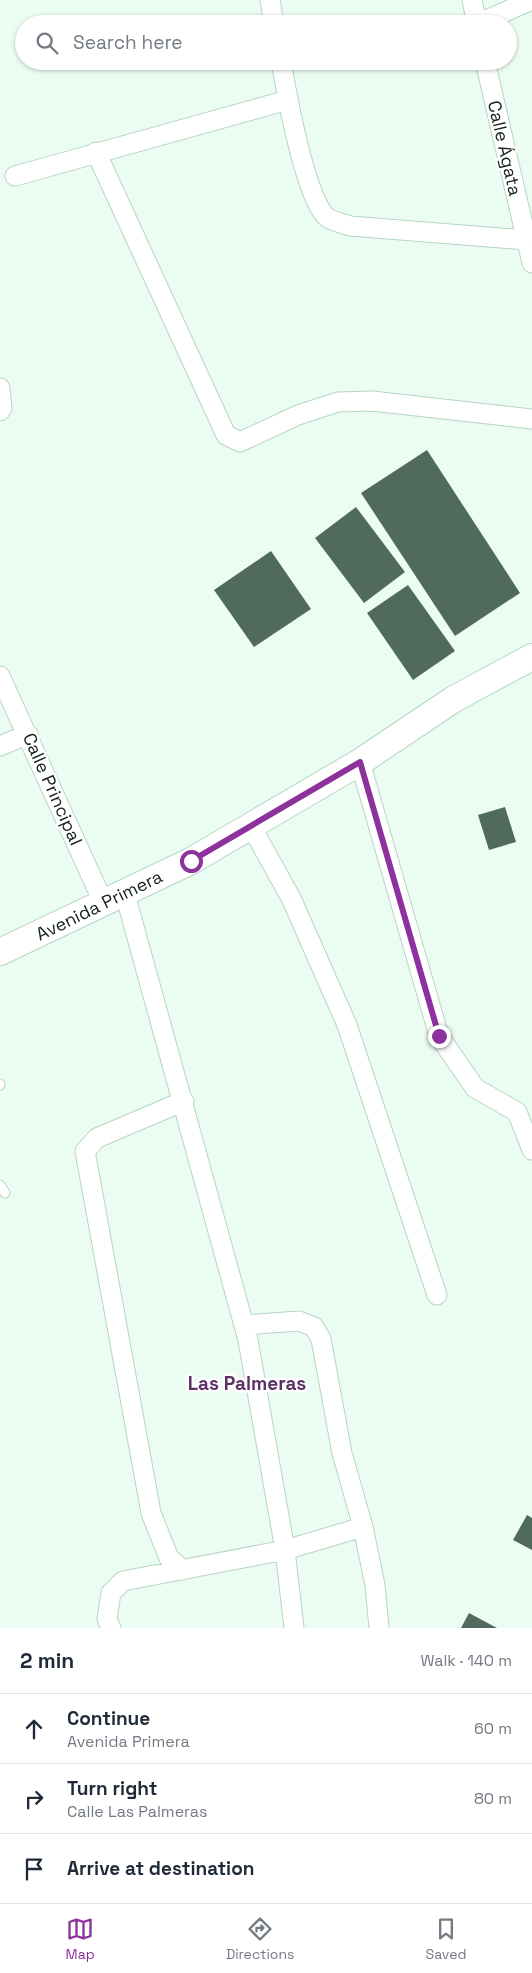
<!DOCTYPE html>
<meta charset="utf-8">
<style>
body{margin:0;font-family:"Space Grotesk",sans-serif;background:#f6f6f7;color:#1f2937}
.stop{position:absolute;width:15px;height:15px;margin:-11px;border:4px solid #8d319c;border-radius:50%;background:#fff}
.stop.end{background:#8d319c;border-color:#fff;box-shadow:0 1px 5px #0008}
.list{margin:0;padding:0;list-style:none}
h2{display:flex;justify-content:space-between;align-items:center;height:65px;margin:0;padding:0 20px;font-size:21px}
h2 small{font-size:16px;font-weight:400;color:#747a83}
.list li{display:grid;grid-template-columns:32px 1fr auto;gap:15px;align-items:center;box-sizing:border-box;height:70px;padding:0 20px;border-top:1px solid #e0e1e3}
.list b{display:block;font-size:19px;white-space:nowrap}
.list p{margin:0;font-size:16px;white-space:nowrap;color:#747a83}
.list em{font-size:16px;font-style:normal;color:#747a83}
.icon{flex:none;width:28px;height:28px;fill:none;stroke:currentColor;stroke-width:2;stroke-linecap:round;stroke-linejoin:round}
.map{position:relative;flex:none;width:532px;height:1628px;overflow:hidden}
.search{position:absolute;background:#fff;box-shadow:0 1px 4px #0004;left:15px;right:15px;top:15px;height:55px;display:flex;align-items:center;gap:12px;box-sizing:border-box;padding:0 18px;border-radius:28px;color:#747a83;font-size:19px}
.sheet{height:275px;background:#fff}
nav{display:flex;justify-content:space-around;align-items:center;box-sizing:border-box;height:70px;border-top:1px solid #e0e1e3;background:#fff;font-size:14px;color:#747a83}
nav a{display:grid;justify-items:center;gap:2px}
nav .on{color:#8d319c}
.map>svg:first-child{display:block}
.building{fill:#506b5d}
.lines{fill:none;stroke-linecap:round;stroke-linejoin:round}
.lane-casing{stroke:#b6d4c3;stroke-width:11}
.street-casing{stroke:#b6d4c3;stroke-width:21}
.secondary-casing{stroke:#b6d4c3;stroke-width:28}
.lane{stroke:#fff;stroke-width:9}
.street{stroke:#fff;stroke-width:19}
.secondary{stroke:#fff;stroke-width:26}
.route{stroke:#8d319c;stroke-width:6}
.labels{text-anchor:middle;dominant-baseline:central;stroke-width:5;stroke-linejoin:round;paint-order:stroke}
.street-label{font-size:18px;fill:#15211b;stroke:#fff}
.neighbourhood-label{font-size:19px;font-weight:bold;fill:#5d3165;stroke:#fff}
</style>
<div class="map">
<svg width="532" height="1628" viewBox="0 0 532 1628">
<rect width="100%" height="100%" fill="#ebfdf3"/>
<path class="building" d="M427 450 520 593 455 636 361 493Z
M356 507 405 572 364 603 315 538Z
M271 551 311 609 254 647 214 590Z
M408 585 455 651 413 680 367 613Z
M505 807 516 842 489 850 478 815Z
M527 1515 532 1518V1550L513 1540Z
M469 1613 497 1628H461Z"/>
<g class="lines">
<defs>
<path id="lane" d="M0 1084V1085
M0 1185 5 1193"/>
<path id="street" d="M270 0 274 24
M472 0 477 24
M477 24 532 0
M281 61C286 90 306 204 328 218 334 222 343 223 350 226L526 240 532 237
M485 61 532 263
M96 152 226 435 240 442 298 415 338 402 372 401 532 419
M15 176 288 100
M0 388 2 408 0 411
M0 676 104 904
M0 746 28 734
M360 762 439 1036 475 1088 517 1112 532 1150
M251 826 291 898 347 1025 437 1295
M125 894 248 1340 285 1550 294 1628
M244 1325 299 1321 314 1327 321 1339 342 1453 363 1527 375 1585 379 1628
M183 1570 169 1558 151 1513 85 1151 97 1138 184 1101
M111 1628 107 1619 111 1593 123 1581 285 1550 363 1527"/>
<path id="secondary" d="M0 952 191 861 360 762 454 699 532 657"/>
</defs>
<use href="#lane" class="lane-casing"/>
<use href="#street" class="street-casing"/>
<use href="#secondary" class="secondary-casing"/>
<use href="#lane" class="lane"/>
<use href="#street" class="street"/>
<use href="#secondary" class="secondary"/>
</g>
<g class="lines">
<path class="route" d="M191 861 360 762 439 1036"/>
</g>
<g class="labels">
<g class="street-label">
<text transform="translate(505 148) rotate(77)">Calle Ágata</text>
<text transform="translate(53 789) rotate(66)">Calle Principal</text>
<text transform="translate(99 905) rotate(-26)">Avenida Primera</text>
</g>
<g class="neighbourhood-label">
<text x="247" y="1383">Las Palmeras</text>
</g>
</g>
</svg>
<div class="stop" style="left:191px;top:861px"></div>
<div class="stop end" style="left:439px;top:1036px"></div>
<div class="search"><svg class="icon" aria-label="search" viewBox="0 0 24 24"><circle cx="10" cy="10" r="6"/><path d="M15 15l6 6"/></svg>Search here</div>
</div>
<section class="sheet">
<h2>2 min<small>Walk · 140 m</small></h2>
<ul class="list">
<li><svg class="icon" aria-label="ahead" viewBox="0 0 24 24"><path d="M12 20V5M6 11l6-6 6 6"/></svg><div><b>Continue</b><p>Avenida Primera</p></div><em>60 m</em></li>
<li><svg class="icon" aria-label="right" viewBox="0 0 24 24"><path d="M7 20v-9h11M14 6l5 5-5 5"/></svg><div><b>Turn right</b><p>Calle Las Palmeras</p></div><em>80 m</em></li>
<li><svg class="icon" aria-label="arrive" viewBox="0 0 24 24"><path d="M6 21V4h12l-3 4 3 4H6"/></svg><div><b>Arrive at destination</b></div></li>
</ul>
</section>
<nav>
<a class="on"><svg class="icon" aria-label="map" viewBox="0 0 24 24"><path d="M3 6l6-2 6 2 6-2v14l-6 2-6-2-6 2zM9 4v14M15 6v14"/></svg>Map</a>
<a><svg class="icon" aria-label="directions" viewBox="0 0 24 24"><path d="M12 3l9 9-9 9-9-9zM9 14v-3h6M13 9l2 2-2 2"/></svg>Directions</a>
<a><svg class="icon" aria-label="saved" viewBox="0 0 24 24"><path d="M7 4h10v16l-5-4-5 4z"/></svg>Saved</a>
</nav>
